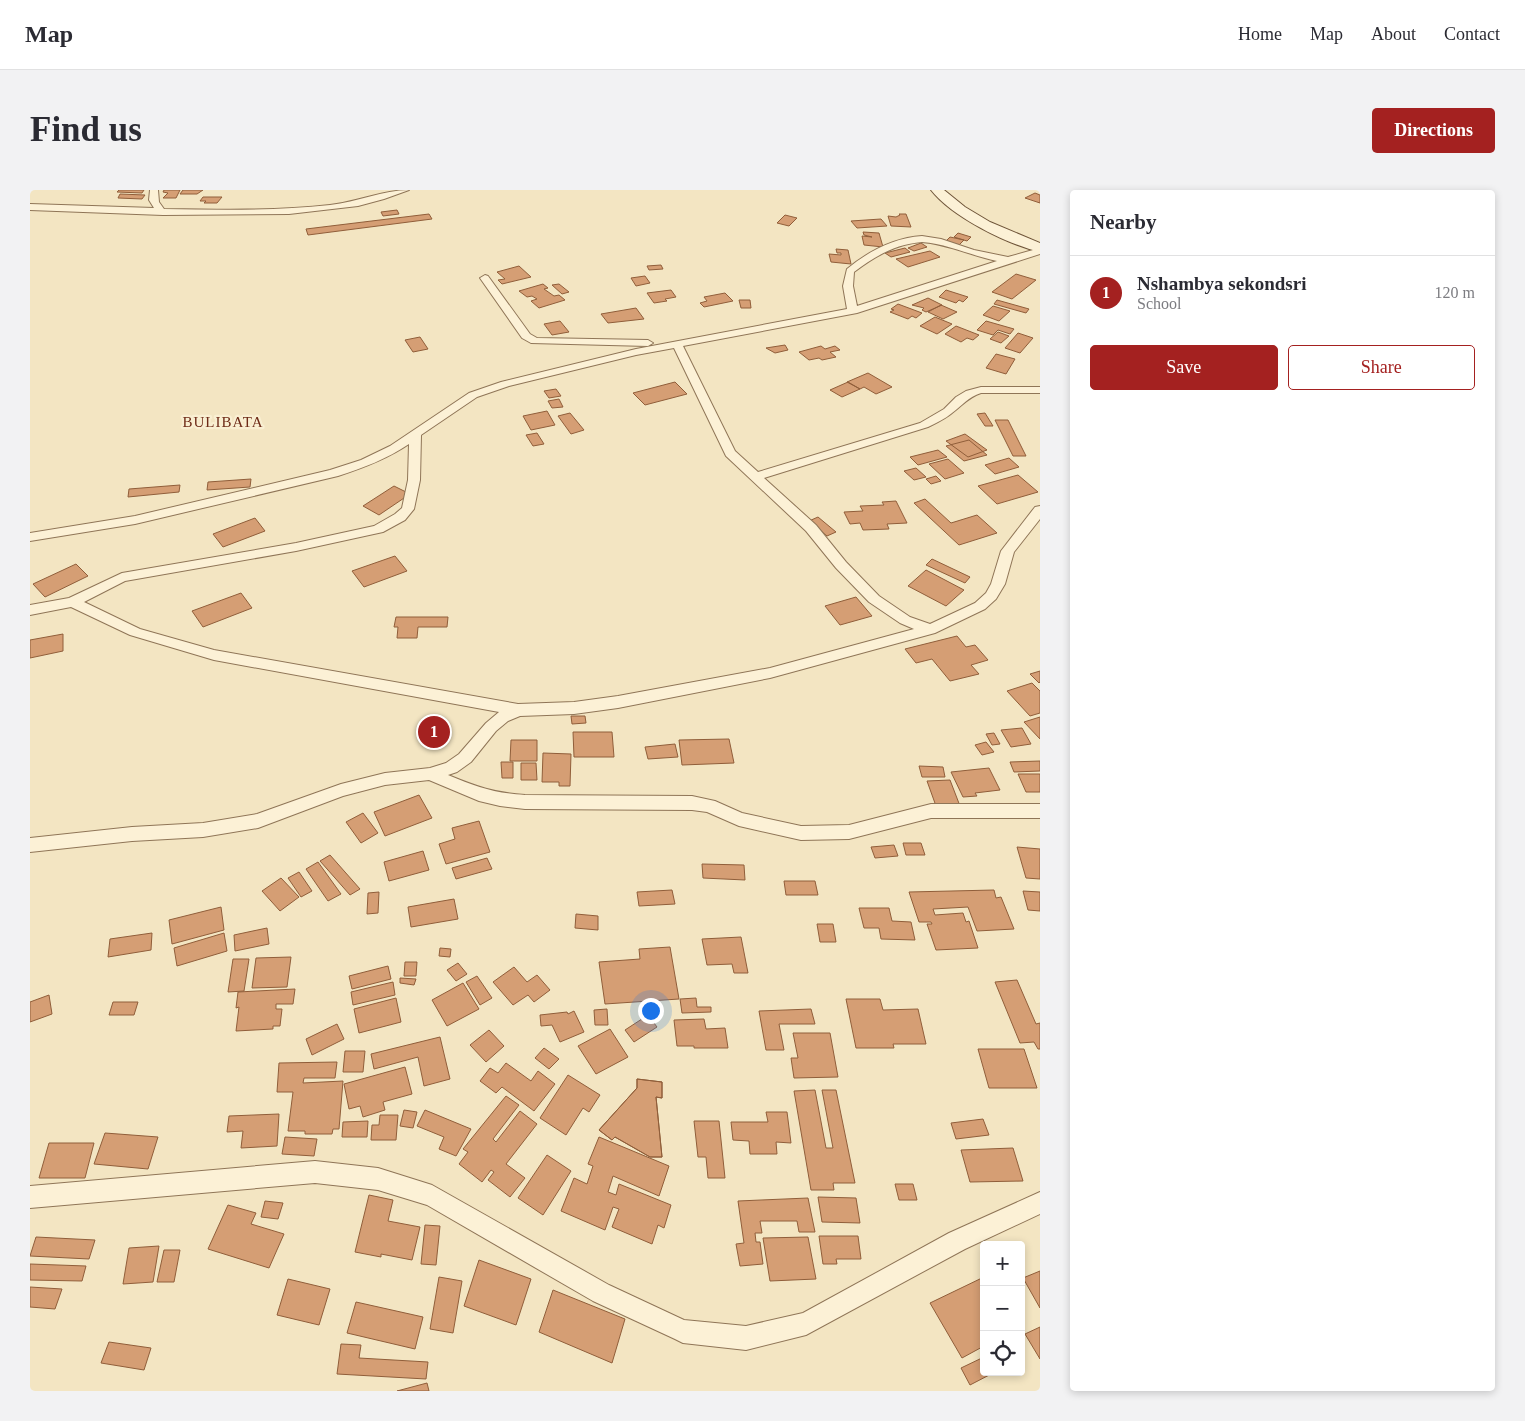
<!DOCTYPE html>
<meta charset="utf-8">
<style>
body{margin:0;font-family:"Times New Roman",serif;background:#f2f2f3;color:#2b2b33}
.controls{position:absolute;right:15px;bottom:15px;display:grid;overflow:hidden;border-radius:5px;box-shadow:0 2px 8px #0003}
.controls button{width:45px;height:45px;display:grid;place-items:center;padding:0;border:0;border-bottom:1px solid #e1e1e2;background:#fff;color:#2b2b33;font:25px sans-serif}
.you{position:absolute;left:620px;top:820px;width:18px;height:18px;margin:-12px;border:4px solid #fff;border-radius:50%;background:#1a73e8;box-shadow:0 0 0 8px #1a73e833}
.badge{display:grid;place-items:center;width:32px;height:32px;border-radius:50%;background:#a42120;color:#fff;font-size:16px;font-weight:700}
.pin{position:absolute;translate:-50% -50%;border:2px solid #fff;box-shadow:0 1px 5px #0006}
.list{margin:0;padding:0;list-style:none}
h2{display:flex;justify-content:space-between;align-items:center;height:65px;margin:0;padding:0 20px;font-size:21px}
h2 small{font-size:16px;font-weight:400;color:#7c7c81}
.list li{display:grid;grid-template-columns:32px 1fr auto;gap:15px;align-items:center;box-sizing:border-box;height:75px;padding:0 20px;border-top:1px solid #e1e1e2}
.list b{display:block;font-size:19px;white-space:nowrap}
.list p{margin:0;font-size:16px;white-space:nowrap;color:#7c7c81}
.list em{font-size:16px;font-style:normal;color:#7c7c81}
.actions{display:flex;gap:10px;padding:15px 20px}
.actions a{flex:1;padding:11px 0;border:1px solid #a42120;border-radius:5px;text-align:center;font-size:18px;color:#a42120}
.actions .main{background:#a42120;color:#fff}
.icon{flex:none;width:28px;height:28px;fill:none;stroke:currentColor;stroke-width:2;stroke-linecap:round;stroke-linejoin:round}
.map{position:relative;flex:none;width:1010px;height:1201px;overflow:hidden;border-radius:5px}
header{display:flex;align-items:center;gap:30px;box-sizing:border-box;height:70px;padding:0 25px;background:#fff;border-bottom:1px solid #e1e1e2}
header strong{font-size:24px}
nav{display:flex;gap:28px;margin-inline-start:auto;font-size:18px}
.intro{display:flex;align-items:center;justify-content:space-between;box-sizing:border-box;height:120px;padding:0 30px}
h1{margin:0;font-size:35px}
.button{padding:12px 22px;border-radius:5px;background:#a42120;color:#fff;font-size:18px;font-weight:700}
main{display:flex;gap:30px;padding:0 30px}
aside{flex:1;background:#fff;border-radius:5px;box-shadow:0 2px 8px #0003}
.map>svg:first-child{display:block}
.building{fill:#d59e74;stroke:#905e3a}
.lines{fill:none;stroke-linecap:round;stroke-linejoin:round}
.minor-casing{stroke:#8f7557;stroke-width:2}
.secondary-casing{stroke:#70563a;stroke-width:2}
.minor{fill:#fcf1d6;fill-rule:evenodd}
.secondary{fill:#fcf1d6;fill-rule:evenodd}
.labels{text-anchor:middle;dominant-baseline:central;stroke-width:4.5;stroke-linejoin:round;paint-order:stroke}
.far-quarter-label{font-size:15px;letter-spacing:1px;fill:#6e2b17;stroke:#f9efd2}
</style>
<header>
<strong>Map</strong>
<nav><a>Home</a><a>Map</a><a>About</a><a>Contact</a></nav>
</header>
<div class="intro"><h1>Find us</h1><a class="button">Directions</a></div>
<main>
<div class="map">
<svg width="1010" height="1201" viewBox="0 0 1010 1201">
<rect width="100%" height="100%" fill="#f3e5c2"/>
<path class="building" d="M89 0H114L112 3 87 2Z
M134 0H150L146 8H133L138 3 133 2Z
M153 0H173L167 4H150Z
M1005 3 1010 5V13L995 8Z
M90 4 115 5 112 9 88 8Z
M173 7H192L187 13H174L176 11H170Z
M367 20 369 24 353 26 351 22Z
M399 24 402 29 278 45 276 39Z
M869 24H876L881 37 861 36 858 26 866 27 870 25Z
M755 25 767 28 759 36 747 33Z
M851 29 857 36 827 38 821 31Z
M833 42 849 43 853 57 834 55 832 46 842 47 834 45Z
M928 43 941 47 937 51 924 47Z
M920 47 934 50 929 55 916 51Z
M891 53 897 57 884 61 878 58Z
M875 58 880 62 861 67 855 63Z
M806 59 818 60 821 74 801 72 799 64 811 65V63H807Z
M900 61 910 67 878 77 866 69Z
M631 75 633 79 619 80 617 76Z
M489 76 501 87 472 94 468 90 475 89 467 82Z
M986 84 1006 90 982 109 962 102Z
M615 86 620 93 606 96 601 88Z
M513 94 518 98 514 99 524 106 529 105 535 110 509 118 501 111 507 109 502 106 497 107 489 101Z
M529 94 539 102 532 104 522 95Z
M641 100 646 107 635 109 637 111 624 113 617 103Z
M916 100 938 107 933 112 929 110 926 113 909 107Z
M695 103 703 111 674 117 670 113 677 111 674 107Z
M898 108 912 115 896 122 892 120 894 118 882 115Z
M709 110H720L721 118H711Z
M967 110 999 119 996 123 964 114Z
M868 114 892 123 886 128 882 126 878 129 860 122 864 120 861 119Z
M911 115 927 122 913 129 898 122Z
M963 116 980 121 969 131 953 125Z
M606 118 614 129 578 133 571 124Z
M905 127 922 134 907 144 890 136Z
M530 131 539 142 522 145 514 134Z
M956 131 984 139 980 144 968 140 963 145 947 140Z
M926 136 949 145 943 150 937 148 931 152 915 144Z
M968 142 979 146 971 153 960 149Z
M988 143 1003 148 990 163 975 158Z
M390 147 398 159 383 162 375 150Z
M755 155 758 160 745 163 736 158Z
M791 156 795 159 805 156 810 160 800 162 806 167 792 170 789 168 779 170 769 162Z
M966 164 985 169 976 184 956 178Z
M838 183 862 197 846 204 834 197 830 199 817 192Z
M645 192 657 204 615 215 603 203Z
M818 192 830 199 812 207 800 200Z
M526 199 531 206 519 208 514 201Z
M529 209 533 217 522 218 518 211Z
M517 221 525 235 501 240 493 226Z
M540 223 554 240 541 244 528 226Z
M955 223 963 236H955L947 224Z
M965 230H978L996 266H983Z
M507 243 514 254 503 256 496 245Z
M935 244 957 260 938 267 916 251Z
M939 250 957 265 934 271 916 256Z
M908 260 917 267 888 275 880 267Z
M979 268 989 277 965 284 955 275Z
M918 269 934 283 915 289 899 274Z
M886 278 896 287 884 290 874 281Z
M988 285 1008 302 967 314 948 296Z
M906 286 911 291 901 294 896 289Z
M221 289 220 297 177 300 178 292Z
M150 295 149 302 98 307 99 299Z
M364 296 380 304 349 325 333 316Z
M895 309 921 333 947 325 967 343 929 355 884 313Z
M866 311 877 333 857 334 859 339 833 340 830 333 820 334 814 322 833 321 830 316 854 315 852 312Z
M788 327 806 342 797 346 779 331Z
M225 328 235 341 193 357 183 344Z
M365 366 377 381 334 397 322 381Z
M902 369 940 387 935 393 896 375Z
M46 374 58 386 15 407 3 394Z
M896 380 934 400 916 416 878 396Z
M211 403 222 418 173 437 162 421Z
M826 407 842 426 810 435 795 416Z
M366 427H418L417 437H388L387 448H367L368 437H364Z
M33 444V461L0 468V450Z
M927 446 936 457 945 455 958 470 941 475 949 484 920 491 902 469 886 473 875 459Z
M1010 481V492L1009 493 1000 484Z
M1002 493 1010 501V523L1000 526 977 501Z
M541 526H555L556 533 542 534Z
M1010 527V549L994 532Z
M992 538 1001 554 981 557 971 540Z
M543 542H582L584 567H544Z
M964 543 970 554 962 555 956 544Z
M699 549 704 573 652 575 649 550Z
M481 550H507V571H480Z
M956 552 964 562 952 565 945 555Z
M645 554 648 567 618 569 615 557Z
M513 563 541 564 540 596H529V592H512Z
M1010 571V581L984 582 980 572Z
M471 572H483V588H472Z
M491 573H506L507 590H491Z
M889 576 913 577 915 587H892Z
M959 578 970 600 945 603 947 606 933 607 921 582Z
M988 584H1010V602H996Z
M920 590 930 616H906L897 591Z
M389 605 402 628 355 646 344 622Z
M333 623 348 643 331 653 316 632Z
M449 631 460 662 416 674 409 654 425 649 422 638Z
M873 653H891L895 665H876Z
M864 655 868 666 845 668 841 657Z
M987 657 1010 659V689L996 688Z
M393 661 399 680 359 691 354 672Z
M300 665 330 699 320 705 290 671Z
M457 668 462 679 426 689 422 678Z
M288 672 311 704 298 711 276 679Z
M672 674 714 675 715 690 673 688Z
M269 682 282 701 271 707 258 688Z
M251 688 269 707 250 721 232 701Z
M754 691H785L788 705H756Z
M642 700 645 714 609 716 607 702Z
M964 700 966 708 971 707 984 739 947 741 938 717 903 719 905 725 933 723 936 732 939 731 948 758 906 760 897 734H902L901 732H889L879 702Z
M993 701 1010 702V721L998 720Z
M349 702 348 723 337 724 338 703Z
M424 709 428 729 381 737 378 717Z
M191 717 194 740 142 754 139 730Z
M829 718H859L862 731 881 732 885 750 851 749 849 738H834Z
M546 724 568 726V740L545 738Z
M787 734H803L806 752H790Z
M237 738 239 754 205 761 204 745Z
M122 743 121 760 78 767 80 749Z
M194 743 197 761 147 776 144 758Z
M711 747 718 783H704L702 774 677 775 672 749Z
M640 757 649 809 575 814 569 772 610 769 609 759Z
M410 758 421 759 420 767 409 766Z
M261 767 257 797 222 798 226 768Z
M203 769H219L214 801 198 802Z
M375 772H387L386 786H374Z
M428 773 437 784 426 791 417 780Z
M358 776 361 789 322 799 319 786Z
M484 777 497 792 507 785 520 800 504 812 498 805 483 815 463 792Z
M447 786 462 808 450 815 436 792Z
M370 788 386 789 384 795 370 793Z
M987 790 1006 834 1010 833V859H1008L1004 852 990 853 965 792Z
M363 792 365 805 323 815 321 802Z
M433 793 449 819 417 836 402 810Z
M265 799 263 814H246V819H252L250 836H243V839L206 841 209 817 206 818 208 802Z
M19 805 22 824 0 832V812Z
M366 808 371 832 329 843 324 819Z
M666 808 667 817H681V822L652 823 650 809Z
M816 809H850L853 820 888 819 896 854H863L864 858H826Z
M83 812H108L104 825H79Z
M577 819 578 835H565L564 820Z
M781 819 785 834H749L754 860H736L729 821Z
M544 821 554 842 530 852 522 835 511 836 510 825 537 822 538 824Z
M618 825 627 837 604 852 595 840Z
M674 829 676 839 695 838 698 858H664V856H647L644 830Z
M307 834 314 849 282 865 276 849Z
M580 839 598 867 566 884 548 856Z
M459 840 474 856 456 872 440 855Z
M763 843H800L808 887 764 888 761 868H768Z
M410 847 420 889 394 896 388 867 344 879 341 864Z
M514 858 529 869 519 879 505 868Z
M948 859H994L1007 898H959Z
M315 861H335L333 882H313Z
M307 872 305 888H274L273 893 313 891 309 939H303L302 944H275V941H258L263 902H247L249 873Z
M476 873 501 891 508 881 525 894 504 921 472 897 466 903 450 891 460 878 468 883Z
M375 877 382 904 353 912 355 920 333 927 330 916 319 919 314 894Z
M538 885 570 905 559 922 553 918 536 945 510 928Z
M607 889 632 892V908L626 907 632 967H620L585 947 582 950 569 940 607 898Z
M607 889 632 892V908L626 907 632 967H620L585 947 582 950 569 940 607 898Z
M785 900 796 958H803L792 900H806L825 993H803L804 1000H781L764 901Z
M476 906 489 915 463 949 466 952 490 921 507 934 476 974 495 988 480 1007 458 990 464 982 461 980 452 992 429 974 438 962 433 959Z
M374 920 387 922 383 938 370 936Z
M395 920 441 939 426 966 409 959 414 947 387 936Z
M736 922H757L761 953 746 952 747 964H720L719 951 703 950 701 932H738Z
M249 924 247 956 211 958 213 941 197 942 199 926Z
M350 925H368L366 950H341L342 935H349Z
M953 929 959 945 926 949 921 933Z
M338 931 337 947H312L313 932Z
M664 931H689L695 988H678L676 967H668Z
M75 943 128 947 118 979 64 974Z
M255 947 287 949 284 966 252 964Z
M569 947 639 976 629 1006 583 986 578 1002 586 1005 589 994 641 1015 634 1038 628 1035 622 1054 582 1037 589 1019 583 1017 575 1040 531 1021 544 988 557 994 563 976 558 974Z
M19 953H64L55 988H9Z
M983 958 993 991 940 992 931 960Z
M517 965 541 981 513 1025 488 1008Z
M865 994H883L887 1010H869Z
M339 1005 363 1010 358 1031 390 1037 382 1070 351 1064V1067L325 1062Z
M788 1007 826 1008 830 1033 792 1032Z
M778 1008 785 1042H769L767 1031H730L732 1043H725L726 1052H730L733 1074 710 1076 706 1054 714 1053 708 1011Z
M235 1011 253 1013 248 1029 231 1027Z
M198 1015 226 1023 221 1034 254 1044 239 1078 178 1059Z
M395 1035 410 1036 406 1075 391 1074Z
M789 1046H828L831 1069H806L807 1074H793Z
M6 1047 65 1050 59 1069 0 1066Z
M778 1047 786 1089 740 1091 733 1048Z
M129 1056 123 1092 93 1094 99 1058Z
M134 1060H150L144 1092H127Z
M449 1070 501 1089 486 1135 434 1116Z
M0 1074 56 1076 52 1091 0 1090Z
M1010 1081V1118L993 1088Z
M409 1087 432 1091 423 1143 400 1139Z
M954 1087V1156L932 1168 900 1113Z
M258 1089 300 1099 289 1135 247 1125Z
M0 1097 32 1099 25 1119 0 1117Z
M523 1100 595 1129 582 1173 509 1142Z
M326 1112 393 1127 385 1159 317 1143Z
M1010 1137V1169L995 1144Z
M79 1152 121 1158 114 1180 71 1173Z
M311 1154 331 1155 329 1168 398 1172 396 1189 307 1184Z
M954 1167V1182H965L940 1195 931 1178Z
M397 1193 399 1201H367Z"/>
<g class="lines">
<defs>
<path id="minor" d="M120 0H128L129 12 134 19C190 20 245 21 300 15 327 12 353 0 379 0L354 9 328 16 259 24 133 25 0 20V14L124 18 119 10Z
M892 46 911 49 944 60 978 67 1010 58V64L827 123 653 156 705 261 728 282 890 233 914 219 926 207 936 201 951 197H1010V203H951C938 207 933 215 922 223 915 229 906 233 898 237L734 288 786 335 816 372 849 406 880 427 900 434 945 413 956 403 961 394 971 361 1005 317 1010 316V329L984 362 975 394 966 409 955 419 905 443 740 488 588 518 544 524 490 526 478 531 466 541 441 572 427 582 418 585C447 597 464 603 495 605L662 606 685 611 712 623 771 636 819 635 901 614H1010V628H901L819 649 771 650 709 636 677 622 662 620 495 619 470 616 449 611 399 590 355 595 313 606 228 638 173 647 102 651 0 662V648L102 637 173 633 227 624 311 594 355 583 400 578 416 573 429 564 456 533 469 522 184 470 100 445 41 417 0 425V415L39 408 92 383 266 353 344 336 365 324 372 318 378 290 379 254C357 269 333 278 308 286L105 334 0 351V343L105 326 300 280 331 270 360 256 439 203 471 192 606 159 817 119 813 96 817 79C839 61 863 48 892 46ZM892 52C918 54 942 66 967 71L827 116 823 96 824 82C845 66 866 54 892 52ZM644 158 696 266 776 341 806 378 839 412 870 433 884 439 740 478 588 506 544 512 488 514 184 460 110 439 54 412 95 391 266 361 353 342 375 330 384 319 390 290 391 245 447 207 479 196 606 165Z
M455 85 458 86 500 144 507 148 618 150 623 153 618 156 501 153 492 148 450 88Z
M285 971 348 978 402 995 579 1095 654 1130 716 1136 773 1123 919 1043 1010 1002V1024L935 1059 776 1145 716 1160 653 1153 645 1149 563 1111 397 1015 348 1000 285 993 0 1018V996Z"/>
<path id="secondary" d="M901 0H914L935 17 960 32 1010 53V62C977 54 922 27 901 0Z"/>
</defs>
<use href="#minor" class="minor-casing"/>
<use href="#secondary" class="secondary-casing"/>
<use href="#minor" class="minor"/>
<use href="#secondary" class="secondary"/>
</g>
<g class="labels">
<g class="far-quarter-label">
<text x="193" y="232">BULIBATA</text>
</g>
</g>
</svg>
<div class="controls">
<button>+</button>
<button>−</button>
<button><svg class="icon" aria-label="locate" viewBox="0 0 24 24"><circle cx="12" cy="12" r="6"/><path d="M12 2v4M12 18v4M2 12h4M18 12h4"/></svg></button>
</div>
<div class="you"></div>
<div class="pin badge" style="left:404px;top:542px">1</div>
</div>
<aside>
<h2>Nearby<small></small></h2>
<ul class="list">
<li><span class="badge">1</span><div><b>Nshambya sekondsri</b><p>School</p></div><em>120 m</em></li>
</ul>
<div class="actions"><a class="main">Save</a><a>Share</a></div>
</aside>
</main>
